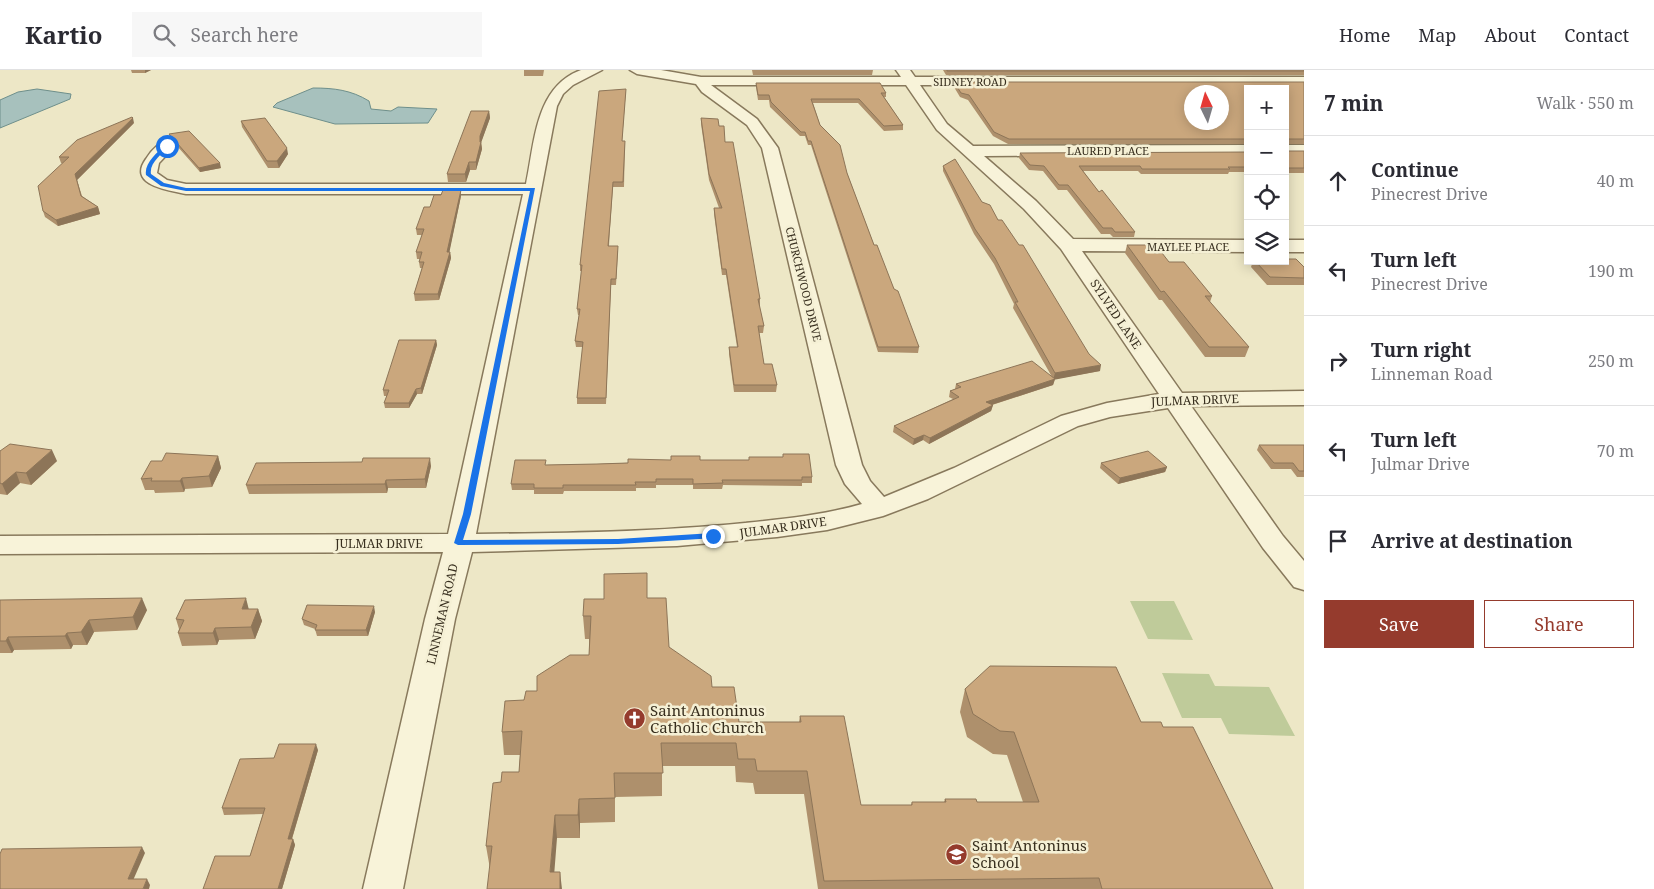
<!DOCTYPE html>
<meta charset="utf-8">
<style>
body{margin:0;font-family:"Noto Serif",serif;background:#f7f7f7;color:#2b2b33}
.controls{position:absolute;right:15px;top:15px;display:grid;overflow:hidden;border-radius:0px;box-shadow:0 2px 12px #0003}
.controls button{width:45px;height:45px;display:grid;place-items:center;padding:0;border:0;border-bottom:1px solid #e1e1e2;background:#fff;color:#2b2b33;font:25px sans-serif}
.compass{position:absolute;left:1184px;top:15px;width:45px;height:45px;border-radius:50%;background:#fff;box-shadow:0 2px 12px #0003;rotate:355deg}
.stop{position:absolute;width:15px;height:15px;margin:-11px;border:4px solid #1a73e8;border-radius:50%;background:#fff}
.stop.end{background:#1a73e8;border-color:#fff;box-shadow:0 1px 5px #0008}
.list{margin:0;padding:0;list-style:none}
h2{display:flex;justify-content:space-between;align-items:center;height:65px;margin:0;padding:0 20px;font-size:21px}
h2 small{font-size:16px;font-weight:400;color:#7c7c81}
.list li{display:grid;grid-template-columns:32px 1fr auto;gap:15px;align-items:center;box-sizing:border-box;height:90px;padding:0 20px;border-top:1px solid #e1e1e2}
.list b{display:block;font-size:19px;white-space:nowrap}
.list p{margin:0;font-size:16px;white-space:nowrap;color:#7c7c81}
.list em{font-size:16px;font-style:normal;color:#7c7c81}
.actions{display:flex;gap:10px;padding:15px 20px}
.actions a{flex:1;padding:11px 0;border:1px solid #953b2d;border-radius:0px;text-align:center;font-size:18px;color:#953b2d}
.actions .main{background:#953b2d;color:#fff}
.icon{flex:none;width:28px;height:28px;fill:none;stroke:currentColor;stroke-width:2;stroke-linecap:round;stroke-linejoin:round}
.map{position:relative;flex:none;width:1304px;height:819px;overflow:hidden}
header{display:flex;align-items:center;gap:30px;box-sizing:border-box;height:70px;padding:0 25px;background:#fff;border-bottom:1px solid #e1e1e2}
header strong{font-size:24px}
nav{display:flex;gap:28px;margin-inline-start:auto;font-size:18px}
.search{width:350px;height:45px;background:#f7f7f7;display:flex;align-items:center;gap:12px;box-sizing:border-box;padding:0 18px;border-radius:0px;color:#7c7c81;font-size:19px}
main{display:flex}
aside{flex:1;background:#fff}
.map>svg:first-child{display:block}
.green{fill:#bfcb9a}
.water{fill:#a7c1bd;stroke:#6e8f8b}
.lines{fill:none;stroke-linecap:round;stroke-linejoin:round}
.minor-casing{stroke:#88795c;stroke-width:3}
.minor{fill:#f8f3d9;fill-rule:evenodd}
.wall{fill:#ae906c}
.shaded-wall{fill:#8d7558}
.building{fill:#caa77d;stroke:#8d7558;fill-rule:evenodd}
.route{fill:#1a73e8}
.labels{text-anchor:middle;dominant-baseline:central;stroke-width:5;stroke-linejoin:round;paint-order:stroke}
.far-street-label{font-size:11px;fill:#382f1f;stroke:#f5f0d5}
.street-label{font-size:12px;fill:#382f1f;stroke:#f5f0d5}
.near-poi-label{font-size:15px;fill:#382f1f;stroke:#f5f0d5;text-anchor:start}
</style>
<header>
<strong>Kartio</strong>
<div class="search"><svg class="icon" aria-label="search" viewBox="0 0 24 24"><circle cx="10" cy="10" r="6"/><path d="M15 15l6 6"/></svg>Search here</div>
<nav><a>Home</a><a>Map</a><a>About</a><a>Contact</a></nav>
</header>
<main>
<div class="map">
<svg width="1304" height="819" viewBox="0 0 1304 819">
<rect width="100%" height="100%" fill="#ede7c6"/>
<path class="green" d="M1130 531H1174L1193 570 1148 569Z
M1162 603 1209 604 1215 616 1269 617 1295 666 1229 664 1221 648H1182Z"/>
<path class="water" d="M313 18C334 18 351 20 369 31L371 39 391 41 398 37 437 39 428 53 335 54 273 37 277 33Z
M37 19 71 24 70 29 0 58V30L18 22Z"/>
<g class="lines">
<defs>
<path id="minor" d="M581 0H602L573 15 563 24 557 36 476 464C566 463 656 462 745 453 784 449 824 445 862 434L845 414 836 395 762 78 747 55 702 22 696 14 637 4 630 0H661L701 7H901L896 0H910L915 7H1304V15H920L947 54 973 76 1248 75V85L984 86 1036 131 1073 169 1248 170V182L1082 181 1182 323 1304 321V335L1191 336 1283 466 1304 491V520L1294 517 1263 478 1168 338 1110 347 1078 356 928 429 883 446 827 460 777 467 677 476 472 482 455 549 403 819H363L425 549 443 482 0 484V466L448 464 523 124H186C168 120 127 115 146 89 151 81 158 73 167 71L175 76 159 93 157 103 167 110 186 114H526C535 72 535 17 581 0ZM711 15H906L937 60 1024 139 1061 179 1159 324 1107 333 1061 346 954 398 884 427 870 411 862 395 778 78 757 49Z
M1285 75H1304V85H1285Z
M1285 170H1304V182H1285Z"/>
</defs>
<use href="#minor" class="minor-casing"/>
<use href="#minor" class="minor"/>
</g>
<path class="wall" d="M131 0H151L145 3H132Z
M524 0H544L543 6H524Z
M752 0H873L872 5H753Z
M943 0H1304V5H946Z
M954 12H1304V74H1285V81H1304V103H1285V19H1248V74H1008L993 66 968 30 960 27 954 17Z
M756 13 886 23V27H884L903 55V60L884 61 858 33H813L820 55 847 103 874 175 894 219 919 277 918 283 878 282 811 75H808L805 66H800L770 37 769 30H758L756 17Z
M626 19 622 71H625L624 117H613L610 158 609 176 618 181 616 215H611L606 334H577V328L583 277H576L575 271 579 245H578L577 239 582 201H580V195Z
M489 41 490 48 481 72 482 79 476 100H470L466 112H448L447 104Z
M701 48 719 56 725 72 760 229V236H759L764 256 763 263H759L764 294 777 315 776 322H734L729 284V277H737L726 205H722L714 144V138H719L709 110 701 54Z
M241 51 288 84 279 98H268L242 57Z
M134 53 77 110 82 126 98 137 100 144 58 156 45 147 43 141 62 93H61L59 87Z
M169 64 221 98 200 102 170 68Z
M1248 82V102H1229L1228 104H1141L1138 101H1083L1099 122 1135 162 1134 167H1113L1110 164H1101L1067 120H1058L1043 101 1029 100 1019 88 1020 83Z
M943 96 982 132 998 150 1100 301 1055 309 1053 315 992 335H993L991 341 929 374 923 370 913 375 893 362 894 356 953 329 949 327 950 321 955 319 956 314 1052 307 1013 238 1014 234 994 194 974 164 943 101Z
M461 126 449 182H450L451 188 439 230 415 231 414 224 422 198H420L419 192 420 189H417L416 182 422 165H417L416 159Z
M1127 175 1154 183 1169 192 1212 226 1210 232 1249 277 1245 287H1205L1162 230H1159L1125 183Z
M1253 191H1285L1304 197V215H1267L1251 197Z
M436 270 437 275 422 324H417L409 338H385L384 333 387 326H384L383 320Z
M1259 375H1304V407H1297L1291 399H1271L1257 380Z
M0 381 57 391 31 415 20 413 7 425 0 424Z
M783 384 812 407V413H802V416L723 415 722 419H693V415H656V418H636V421H564L563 424H534V420H512L511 414 546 395 597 394 700 390H749V387H783Z
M218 386 221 398 212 417 185 419 184 422 155 423 154 420H145L141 409 162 391Z
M1101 393 1167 397 1165 402 1118 414 1100 398Z
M431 396 426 418H388L387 423 249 424 246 415Z
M647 528 669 577 712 617 739 652H799L800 646 861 735H911L912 732H944L945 729 977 732H1023L1007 685 993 684 967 667 960 642 965 619 1163 657 1273 819H818L804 724H755L753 713 736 712 735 696H662V726L615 727V752L580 753V768H557L490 799 486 776 501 712 519 702 520 685H504L502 662 524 630 589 585V569H585L583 546 604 529Z
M0 530 147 540 137 560 94 562 87 575H73L71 579 14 580 12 583H0Z
M249 539H258L262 551 255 569 219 570 217 575 182 576 178 563 179 559 176 549Z
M375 542 368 566H317L315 559 304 555 302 549Z
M318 680 292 769H293L295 775 282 819H203L250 786 263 744 224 745 222 738 274 688Z"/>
<path class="shaded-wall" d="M145 0H151L145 3Z
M489 41 490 48 481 73V72L482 79 476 100V92L480 66Z
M133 48 134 53 77 110 83 132 75 104Z
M287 78 288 84 279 98 277 91Z
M469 92 470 100 466 112 465 104Z
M220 93 221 98 200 102 199 98Z
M461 120V126L448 189 447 182Z
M98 137 100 144 58 156 56 150Z
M450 182 451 188 439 230 438 224Z
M436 270 437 275 422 324 421 318Z
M1101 295 1100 301 1053 310 1055 303Z
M1055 309 1053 315 985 337 986 332Z
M416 319 417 324 409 338V333Z
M993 335 991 341 929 374 930 368Z
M924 365 923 370 913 375 914 369Z
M52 380 57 391 31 415 26 403Z
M218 386 221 398 212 417 209 406Z
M430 388 431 396 426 418 425 409Z
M1167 397 1165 402 1118 414 1120 408Z
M16 402 20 413 7 425 2 414Z
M182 408 185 419 184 422 180 411Z
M386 410 388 418 387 423 385 414Z
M142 528 147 540 137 560 133 547Z
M246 528 249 540 242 539Z
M374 536 375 542 368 566 366 560Z
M258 539 262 551 255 569 251 557Z
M89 550 94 562 87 575 81 562Z
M215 558 219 570 217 575 213 563Z
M67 563 73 575 71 579 65 566Z
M8 567 14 580 12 583 6 571Z
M316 674 318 680 290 775 288 769Z
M579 729 580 753V768L578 745Z
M555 745 557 768 553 819 550 802Z
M293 769 295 775 282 819H278Z
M142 777 145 783 131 815 128 809Z
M560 802 562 819H560Z
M147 809 150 815 149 819H143Z"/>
<path class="building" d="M947 0H1304V1H947Z
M954 12H1304V69H1285V81H1304V98H1285V19H1248V69H1009L994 62 969 25 961 23ZM1192 22H1222V52H1192Z
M756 13H880L886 23H881L903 55 884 56 859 29H811L820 55 840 75 847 103 874 175H877L894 219 898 221 919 277H878L811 71H808L805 62H801L771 32 769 25H758Z
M626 19 622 71H625L623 112H613L610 153 608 176H618L616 209H611L606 328H577L583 272 575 271 580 239H577L582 195H580L599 21Z
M471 41H489L480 66V72H481L476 92H469L465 104H447Z
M132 47 133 48 75 104 81 126 98 137 56 150 43 141 38 116 69 87H59L77 70Z
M265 48 287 78 277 91H267L241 51Z
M701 48 718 49 719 56H724L725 72H733L760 229H758L764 256H758L764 294H772L777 315H734L729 277H738L726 199H722L714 138H722L709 104Z
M189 61 220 93 199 98 169 64Z
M1248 82V97H1228L1230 99H1142L1140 96H1079L1099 122 1102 120 1135 162H1115L1112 158H1103L1068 115H1059L1044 96 1030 95 1020 83Z
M955 89 982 132 990 135 998 150H1002L1019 175H1023L1089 284 1101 295 1055 303 1015 232H1018L995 188 975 159 943 96Z
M443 120H461L447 182H450L438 224H414L424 192H419L422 182H416L424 159H416L424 137H430L434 125H441Z
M1127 175H1148L1154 183H1162L1169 192H1184L1212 226H1205L1249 277H1209L1164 221 1161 222Z
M1285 189H1296L1304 197V208L1270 207 1255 191H1285Z
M399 270H436L421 318 416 319 409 333H384L389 320H383Z
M1032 291 1055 309 986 332 993 335 930 368 924 365 914 369 894 356 959 327 950 321 961 317 956 314Z
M10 374 52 380 26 403 16 402 2 414 0 413V381Z
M1259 375H1304V401H1299L1293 393H1274Z
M1148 381 1167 397 1120 408 1101 393Z
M166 383 218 386 209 406 182 408 180 411H151L152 408 141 409 151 391H162Z
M783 384H809L812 407H802V410H722L723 413 693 414V409H656V412H635L636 415H563V418H534V414H511L515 390H546L545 395 597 394 628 393V389L671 390V386H700V390H749V387H783Z
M363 388H430L425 409 386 410 385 414 246 415 256 393 362 392Z
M647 503V528H666L669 577 711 606 712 617H734L739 652H801L800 646H844L861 735H912V732H946L945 729H976L977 732H1039L1014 662 1000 661 973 644 965 619 990 596 1116 597 1141 652H1161L1163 657H1193L1273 819H1102L1099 808 824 811 807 701H757L755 689H738L736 673H661L663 703H614L615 728 579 729 578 745H555L550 802H560V819H487L492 776H486L493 713 501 712 502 702H519L522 661 502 662 505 631 524 630 526 621H537V606L570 585H589L591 546H583L584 529H604V504Z
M142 528 133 547 89 550 81 562 67 563 65 566 8 567 6 571H0V530Z
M246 528 242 539H258L251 557 215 558 213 563H178L184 550 176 549 185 530Z
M307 535 374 536 366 560H315L317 555 302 549Z
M279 674H316L288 769H293L278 819H203L215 786H250L265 738H222L240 689 274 688Z
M142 777 128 809H147L143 819H0V784L2 779Z"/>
<path class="route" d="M165 75 169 76C162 84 149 93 151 104L164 113 186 118H535L471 444 463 470 618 469 713 463 717 466 716 468 618 474 458 475 454 473 463 444 530 121H186L161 116 146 105C144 93 157 83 165 75Z"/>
<defs>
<symbol id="church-disc" viewBox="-11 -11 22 22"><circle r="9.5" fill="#953b2d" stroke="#f5f0d5"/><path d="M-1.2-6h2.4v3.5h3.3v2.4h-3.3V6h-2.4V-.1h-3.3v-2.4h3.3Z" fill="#fff"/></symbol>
<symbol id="school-disc" viewBox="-11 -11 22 22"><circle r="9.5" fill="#953b2d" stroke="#f5f0d5"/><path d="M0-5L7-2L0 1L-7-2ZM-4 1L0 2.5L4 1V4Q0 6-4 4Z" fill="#fff"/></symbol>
</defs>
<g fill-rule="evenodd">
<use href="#church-disc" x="622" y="636" width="25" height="25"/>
<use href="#school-disc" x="944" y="772" width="25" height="25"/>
</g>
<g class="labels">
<g class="far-street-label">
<text x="970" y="11">SIDNEY ROAD</text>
<text x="1108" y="80">LAURED PLACE</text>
<text x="1188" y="176">MAYLEE PLACE</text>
<text transform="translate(804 214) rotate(76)">CHURCHWOOD DRIVE</text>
</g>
<g class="street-label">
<text transform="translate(1116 244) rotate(56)">SYLVED LANE</text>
<text transform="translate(1195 330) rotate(-2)">JULMAR DRIVE</text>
<text transform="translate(783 457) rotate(-8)">JULMAR DRIVE</text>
<text x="379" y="473">JULMAR DRIVE</text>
<text transform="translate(442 544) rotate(-77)">LINNEMAN ROAD</text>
</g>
<g class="near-poi-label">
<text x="650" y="640">Saint Antoninus<tspan x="650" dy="17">Catholic Church</tspan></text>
<text x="972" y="775">Saint Antoninus<tspan x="972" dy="17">School</tspan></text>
</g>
</g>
</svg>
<div class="controls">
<button>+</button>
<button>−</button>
<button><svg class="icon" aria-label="locate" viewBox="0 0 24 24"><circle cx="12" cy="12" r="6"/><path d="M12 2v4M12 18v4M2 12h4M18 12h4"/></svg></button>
<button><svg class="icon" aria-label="layers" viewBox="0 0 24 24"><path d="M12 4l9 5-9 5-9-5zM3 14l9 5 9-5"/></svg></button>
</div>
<svg class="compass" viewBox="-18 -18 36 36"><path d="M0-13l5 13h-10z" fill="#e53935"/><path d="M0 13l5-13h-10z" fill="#7c7c81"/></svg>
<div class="stop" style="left:167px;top:76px"></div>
<div class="stop end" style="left:713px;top:466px"></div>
</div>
<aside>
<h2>7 min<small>Walk · 550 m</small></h2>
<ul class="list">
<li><svg class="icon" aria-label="ahead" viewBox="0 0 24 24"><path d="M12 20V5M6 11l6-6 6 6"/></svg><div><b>Continue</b><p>Pinecrest Drive</p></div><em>40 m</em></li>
<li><svg class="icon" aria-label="left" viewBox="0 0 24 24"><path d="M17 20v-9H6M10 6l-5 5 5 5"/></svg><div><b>Turn left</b><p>Pinecrest Drive</p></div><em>190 m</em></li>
<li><svg class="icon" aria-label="right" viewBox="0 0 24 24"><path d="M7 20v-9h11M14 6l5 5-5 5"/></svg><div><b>Turn right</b><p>Linneman Road</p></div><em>250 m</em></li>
<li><svg class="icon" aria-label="left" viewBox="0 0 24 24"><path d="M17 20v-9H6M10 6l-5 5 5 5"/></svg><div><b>Turn left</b><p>Julmar Drive</p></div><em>70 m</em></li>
<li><svg class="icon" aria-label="arrive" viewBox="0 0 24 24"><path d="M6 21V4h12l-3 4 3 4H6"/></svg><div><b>Arrive at destination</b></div></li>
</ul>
<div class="actions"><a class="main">Save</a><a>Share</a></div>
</aside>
</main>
